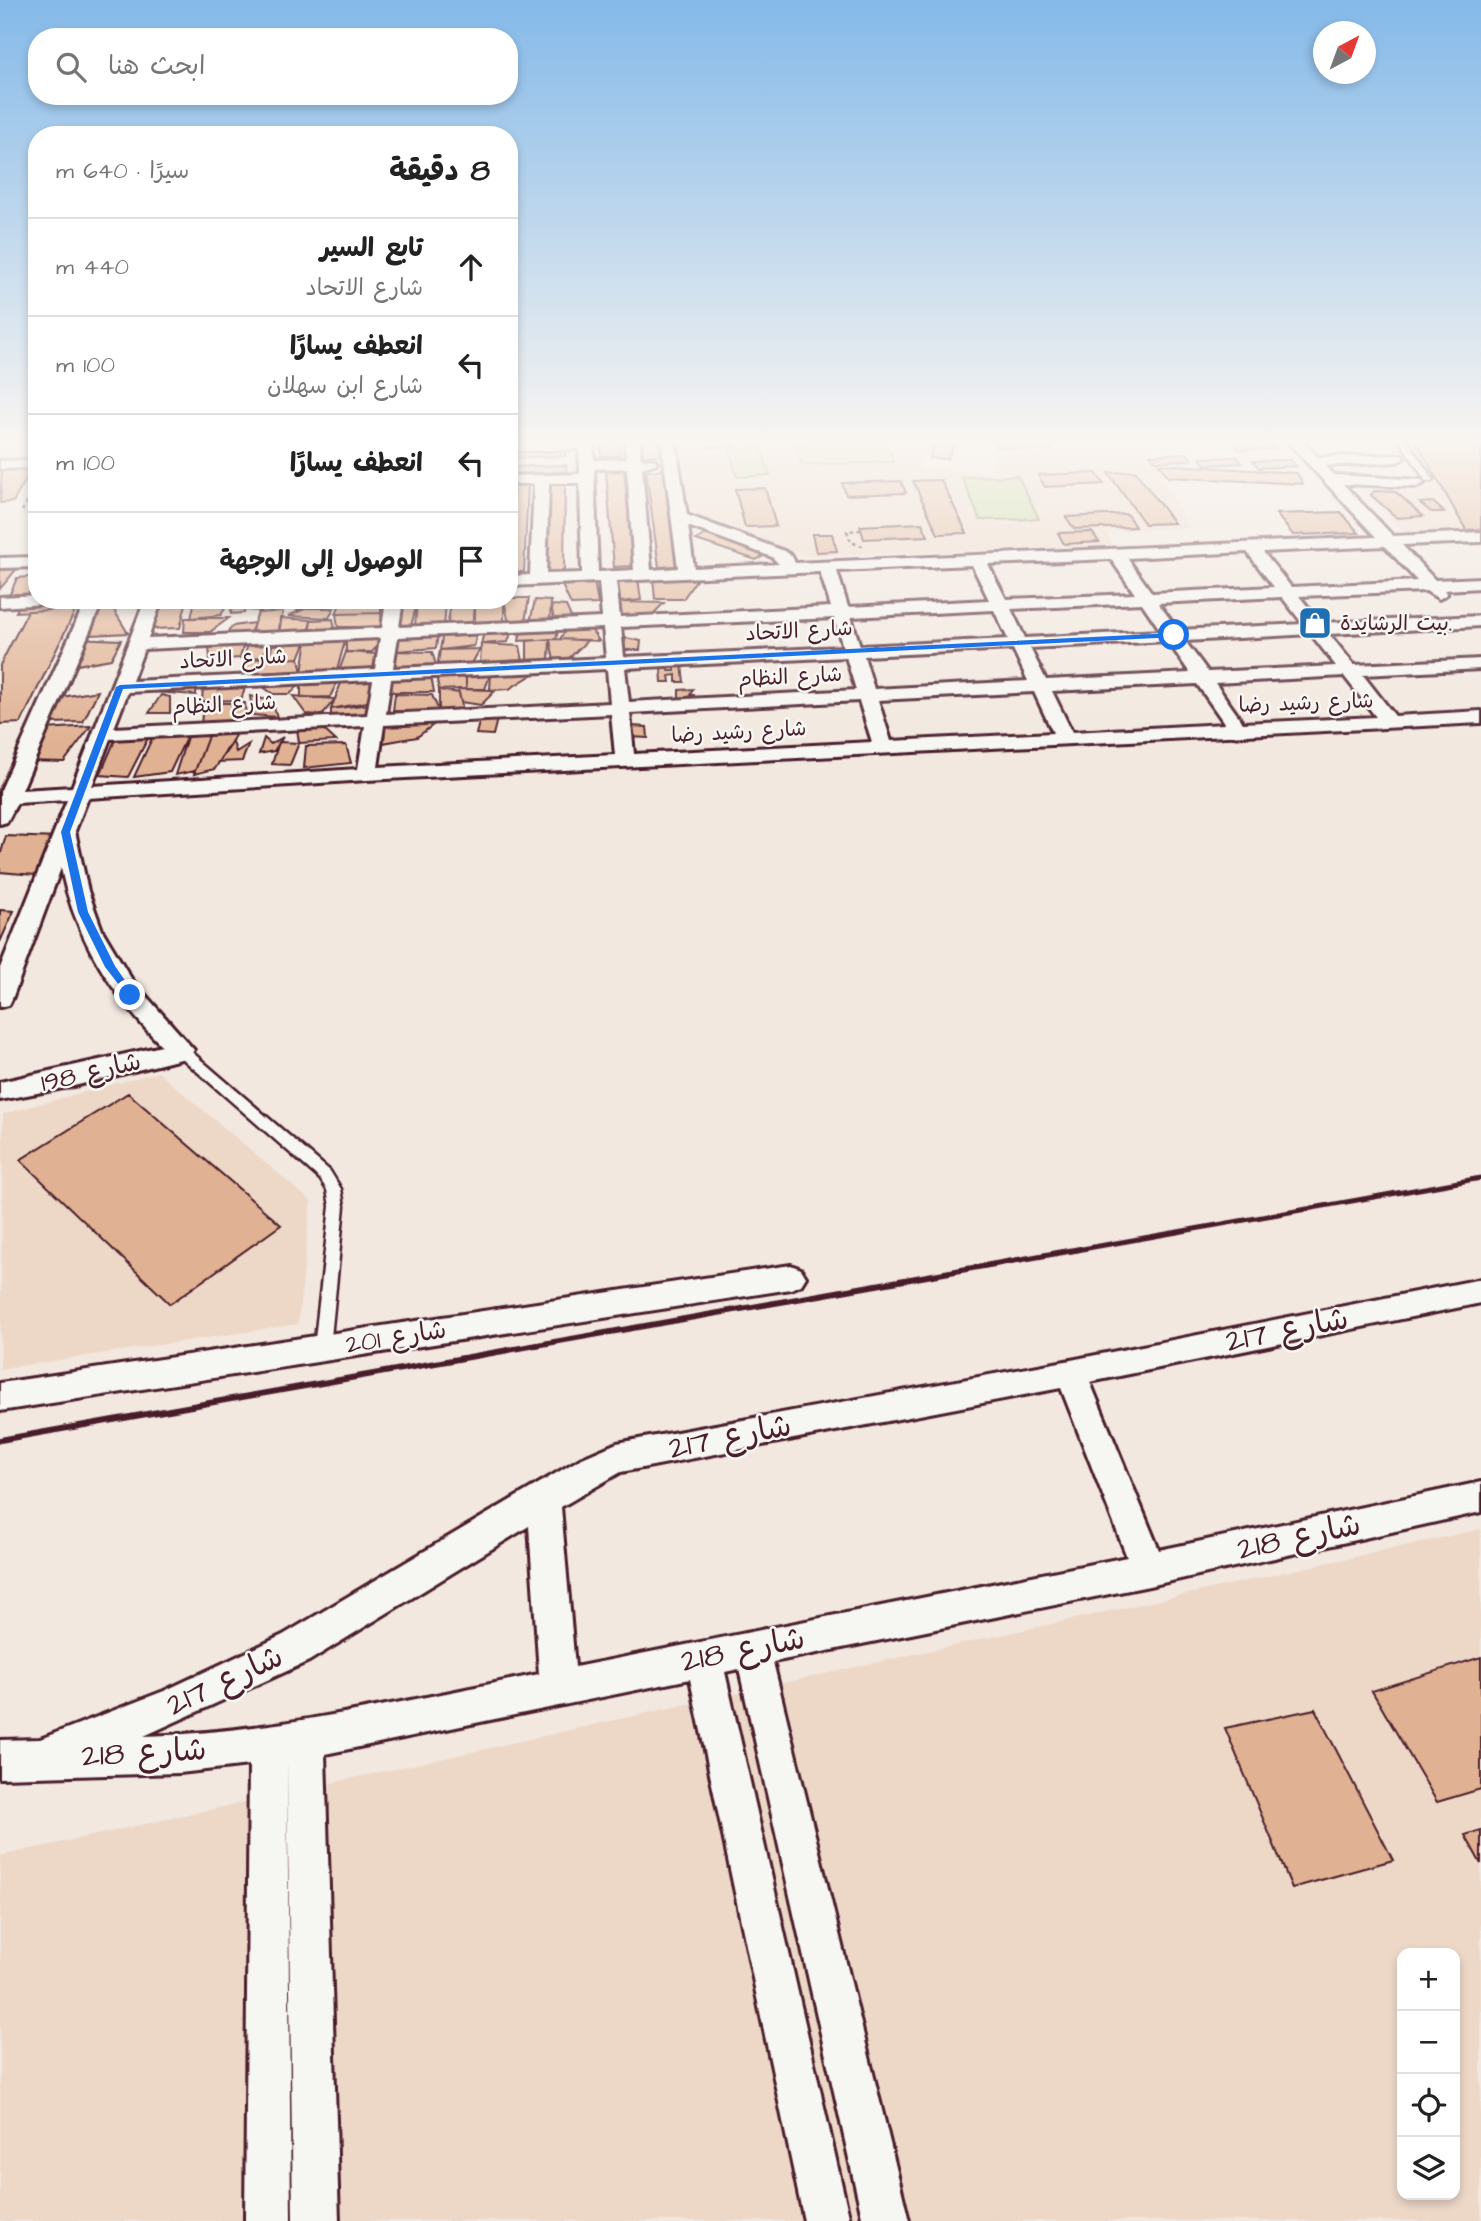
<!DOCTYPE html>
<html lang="ar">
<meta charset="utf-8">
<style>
body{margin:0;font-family:"Architects Daughter","Playpen Sans Arabic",sans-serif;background:#f6f6f6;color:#222;direction:rtl}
.controls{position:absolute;right:21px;bottom:21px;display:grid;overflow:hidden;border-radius:14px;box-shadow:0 4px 10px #0003}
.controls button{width:63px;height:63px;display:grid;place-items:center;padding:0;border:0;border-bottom:2px solid #e0e0e0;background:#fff;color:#222;font:35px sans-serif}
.compass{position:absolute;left:1313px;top:21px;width:63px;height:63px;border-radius:50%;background:#fff;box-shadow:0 4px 10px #0003;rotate:41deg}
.stop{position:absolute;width:21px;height:21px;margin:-16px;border:5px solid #1a73e8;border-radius:50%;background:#fff}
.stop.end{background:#1a73e8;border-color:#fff;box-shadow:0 2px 7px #0008}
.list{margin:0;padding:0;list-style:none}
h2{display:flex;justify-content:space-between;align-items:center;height:91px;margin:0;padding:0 28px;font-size:30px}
h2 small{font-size:23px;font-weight:400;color:#767676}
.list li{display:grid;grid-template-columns:46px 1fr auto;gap:21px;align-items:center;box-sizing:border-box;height:98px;padding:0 28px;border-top:2px solid #e0e0e0}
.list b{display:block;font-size:26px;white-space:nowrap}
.list p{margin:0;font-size:23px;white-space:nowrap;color:#767676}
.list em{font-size:23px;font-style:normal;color:#767676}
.icon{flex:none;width:38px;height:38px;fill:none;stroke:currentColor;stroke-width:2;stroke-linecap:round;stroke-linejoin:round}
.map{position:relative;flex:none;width:1481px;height:2221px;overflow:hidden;direction:ltr}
.search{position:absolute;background:#fff;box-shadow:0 4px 10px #0003;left:28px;top:28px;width:490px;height:77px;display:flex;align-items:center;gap:18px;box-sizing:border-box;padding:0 24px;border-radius:28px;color:#767676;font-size:26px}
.panel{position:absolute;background:#fff;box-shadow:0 4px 10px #0003;left:28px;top:126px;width:490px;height:483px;border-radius:28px;direction:rtl}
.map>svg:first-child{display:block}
.built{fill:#edd8c8;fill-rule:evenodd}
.green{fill:#bad992;stroke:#827c5e;stroke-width:2}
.building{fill:#e0b192;stroke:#4a1f2b;stroke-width:2}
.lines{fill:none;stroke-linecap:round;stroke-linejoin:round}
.service-casing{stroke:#4a1f2b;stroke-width:5}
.minor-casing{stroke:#4a1f2b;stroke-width:6}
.path{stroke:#4a1f2b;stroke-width:2.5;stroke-dasharray:3.5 3.5;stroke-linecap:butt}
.service{fill:#f6f6f2;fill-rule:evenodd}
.minor{fill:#f6f6f2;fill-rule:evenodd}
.rail-far1{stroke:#4a1f2b;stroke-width:5}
.rail{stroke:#4a1f2b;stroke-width:6}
.route{fill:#1a73e8}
.labels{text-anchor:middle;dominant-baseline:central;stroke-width:5;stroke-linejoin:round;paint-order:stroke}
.far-poi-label{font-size:21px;fill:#4a1f2b;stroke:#f6f6f2;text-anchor:start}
.far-street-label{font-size:21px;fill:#4a1f2b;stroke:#f6f6f2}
.street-label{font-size:26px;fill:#4a1f2b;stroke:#f6f6f2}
.near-street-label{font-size:32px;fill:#4a1f2b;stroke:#f6f6f2}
</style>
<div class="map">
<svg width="1481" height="2221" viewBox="0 0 1481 2221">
<rect width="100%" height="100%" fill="#f2e8df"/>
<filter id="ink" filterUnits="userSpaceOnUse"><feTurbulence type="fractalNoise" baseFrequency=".0143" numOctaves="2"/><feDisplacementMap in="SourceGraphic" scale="14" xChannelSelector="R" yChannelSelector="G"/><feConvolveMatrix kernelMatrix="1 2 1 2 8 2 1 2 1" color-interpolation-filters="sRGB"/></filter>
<g filter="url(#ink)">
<path class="built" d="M0 438H37V457L0 459Z
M678 438H767L769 441 922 438 921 469 991 472 994 452 1060 456 1056 438H1140L1152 453 1145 454 1150 462H1157L1168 477H1160L1189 528 1107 532 1114 547 804 556 692 515Z
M1390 438H1481V529L1406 534 1355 483 1425 485Z
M158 1072 311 1201 298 1324 0 1369 3 1114Z
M1481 1529V2221H0V1856ZM1402 1953H1455V2195H1402Z"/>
<path class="green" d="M886 440 894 462 802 465 795 443Z
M761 448 770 475 737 477 729 449Z
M1018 476 1039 519 980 520 962 477Z"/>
<path class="building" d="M509 438H565V441L509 443Z
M706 438H759L760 442 733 440 735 446 709 447Z
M1414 438H1478L1481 442V529L1466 530Z
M660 439 662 455 643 456 642 440Z
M601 440H619L620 456H601Z
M996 442 1051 445V450L996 447Z
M1270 443 1276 449 1240 450 1234 444Z
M935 444 954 446 947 459 929 458Z
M565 449V456L509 458V451Z
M1187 453 1192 460 1155 461 1150 455Z
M1237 457 1242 463 1205 465 1200 458Z
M1290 460 1296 466 1259 468 1253 461Z
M1159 464 1297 473 1303 484 1168 477Z
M566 465 567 472 509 474V467Z
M33 467 13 502 0 503 2 469Z
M664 470 678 566 659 567 646 471Z
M624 471 634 566 614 567 606 472Z
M1135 471 1174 523 1145 524 1108 473Z
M1096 473 1104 484 1045 487 1038 475Z
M941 480 967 533 938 534 913 481Z
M901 481 906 493 846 495 842 483Z
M565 484 564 571H548L550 485Z
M528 485 524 572H509L514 486Z
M765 488 776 526 745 527 735 489Z
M1374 491 1396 492 1423 516 1397 518 1371 495Z
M1433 502 1444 512H1431L1420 503Z
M1341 512 1359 533 1293 535 1276 514Z
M1127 514 1135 527 1074 529 1066 517Z
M922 523 928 536 864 539 860 526Z
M1092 532 1099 542 1064 544 1058 533Z
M706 534 766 555 756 560 696 540Z
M812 534H832L837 551 816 552Z
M19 566 0 589V568Z
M701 573 683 599H655L653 578Z
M37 576V595L9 596 17 578Z
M638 578 641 600 620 602 617 580Z
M594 581 598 604 571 605 561 583Z
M37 595V600H74L67 609 16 612 24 596Z
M509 598H529L525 622 509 624 504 600Z
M160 600H187L180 628 153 629Z
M195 600H230L221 615 191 618Z
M232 600H246L244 613 231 614Z
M250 600H279L261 611 247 610Z
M299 600H323L321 605 297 610Z
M452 600H475L472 626 447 625Z
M475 600 504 602V623L475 624Z
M535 600 551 601 550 621 530 622Z
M446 602 444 627 415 626 417 603Z
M620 602 664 603 653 614 620 618Z
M401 603H417L411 626 395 628Z
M86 604 112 607 128 633 72 636Z
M340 604H381V613L336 614Z
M551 605 566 606 572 619 554 620Z
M307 608H334L329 618 288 616Z
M76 609 21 723 0 724V665L28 611Z
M283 611 279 632 251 631 258 613Z
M381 613 382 627H338L336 614Z
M185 618H229L210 632H184Z
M280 618 311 620 309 630 279 632Z
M333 619 335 629 309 633 311 620Z
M254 623 250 637H223L233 626Z
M559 628 556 639 519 641 521 630Z
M567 628H590L599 641 560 639Z
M512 630 508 642 481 644 484 632Z
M443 632 477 633 474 646 440 650Z
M400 634 438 635 436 648 396 651Z
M346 635 386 637 372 652H346Z
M346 637 336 674 302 673 307 638Z
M74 638 121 640 111 659 54 669Z
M274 638H307L299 658 269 659Z
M626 638 641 641 640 650H622Z
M245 639 240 658 210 660 209 645Z
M249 639 273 641 260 657 244 659Z
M550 639 588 640 568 659 554 661Z
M550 639 549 660 527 661V641Z
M481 644 520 646 523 661 480 664Z
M480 649 471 665 437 668 440 650Z
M396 651 432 652 437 668 392 670Z
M346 652 377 654 373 671H339Z
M299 658 302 673 248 677 244 659Z
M668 665 669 671H675V665H682L684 682H676V675L669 676 670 682H662L661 667Z
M540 670 509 689 490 690 491 672Z
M491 672 485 689H466V674Z
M466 674V689L439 690 436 675Z
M431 676 434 692H390L389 677Z
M338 680 330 697 301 698V683Z
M255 681 301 683 290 694H273Z
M376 681 372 701 331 709 341 683Z
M246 685 241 700 202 701 203 687Z
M157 688H196V695L153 692Z
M458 689 496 690 481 705 461 702Z
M693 689 690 695H694V701L679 702V690Z
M439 690 459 693 463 711H439Z
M98 691 83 722 52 723 62 697Z
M395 694 432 695 439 711H393Z
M161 695 170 697V713H149Z
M250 696 272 701 277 717 253 715Z
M293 696 335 699 322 715 306 714Z
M203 703H245L246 721 201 725Z
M370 704 369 716 331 719V709Z
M480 719H497L493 735 476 734Z
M385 722H437L417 737 383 743Z
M91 726 64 762 25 761 46 729Z
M631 726 647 727 648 738 630 737Z
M297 728 323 729 336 741 299 743Z
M210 731 237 732 215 769 194 774Z
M210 731 195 771 175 775 188 734Z
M118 733 149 736 128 777 100 775Z
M154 734H188L170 772 134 777Z
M283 737 274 751 259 754 264 738 271 744Z
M233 742 236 752 249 744 242 761 219 762Z
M279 742 299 743 290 765 272 764Z
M346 745 351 763 304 768 306 746Z
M6 836 57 838 35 875 0 872V856Z
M0 910 14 911 0 942Z
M128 1093 281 1225 170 1304 20 1160Z
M1481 1657V1789L1437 1802 1372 1691Z
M1315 1709 1393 1860 1292 1888 1225 1728Z
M1481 1830V1864L1465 1835Z"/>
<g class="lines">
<defs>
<path id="service" d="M1398 438H1405L1433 479 1432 481H1426Z
M181 1045 186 1047 330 1171 341 1189 344 1206 330 1348 328 1353 322 1355 316 1353 314 1348 330 1206 327 1190 320 1179 176 1053 174 1050 176 1047Z"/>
<path id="minor" d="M579 438H593L594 460 626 459 625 438H639L641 459 655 460 657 463 642 468 651 570 678 568 661 438H675L687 515 784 551 792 556 795 563 1376 537 1284 438H1298L1318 457 1402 455 1404 458 1397 462 1325 466 1334 475 1422 480 1424 483 1417 487 1343 484 1393 536 1481 532V542L1402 545 1435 580 1481 578V588L1444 590 1447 594 1439 599 1426 591 1299 596 1321 623 1481 616V626L1329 634 1354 665 1481 659V669L1363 675 1395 716 1481 711V723L367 780 88 798 75 831 88 891 102 930 132 980 194 1050 190 1056 181 1059 74 1086 0 1100V1082L162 1046C113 996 75 938 61 868L12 999 9 1005 0 1007V968L67 800 17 803 7 822 0 824V792L86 600H103L22 790 72 787 145 600H162L148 638 382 628 386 600H403L399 627 602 618 599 582 509 586V576L530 575 534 484H509V476L580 474 579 449 509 451V443ZM627 468 634 570 598 572 594 469ZM549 483H580L582 573 546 574ZM688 526 772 557 779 564 694 568ZM1385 546 1417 581 1291 587 1263 552ZM1247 552 1274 587 1152 593 1127 558ZM1111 559 1135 594 1006 599 988 564ZM972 565 989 600 848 607 837 571ZM820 572 831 607 620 617 616 581ZM1282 597 1303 624 1178 630 1158 603ZM1142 603 1161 631 1025 638 1011 609ZM994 610 1008 639 860 646 851 617ZM834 618 843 647 624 657 621 627ZM603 628 606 658 393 668 398 637ZM1311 634 1336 666 1208 672 1185 641ZM380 638 375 669 132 681 144 649ZM1168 641 1190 673 1046 680 1030 648ZM1013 649 1028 681 874 689 864 656ZM846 657 856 690 629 702 625 668ZM607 669 610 703 386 714 391 679ZM1344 676 1376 717 1243 723 1215 683ZM373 680 367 715 114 728 128 692ZM1197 684 1225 724 1072 732 1052 691ZM1034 692 1053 733 891 741 878 700ZM859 701 872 742 634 754 630 713ZM611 714 615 755 378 767 384 725ZM365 726 358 769 92 786 110 739Z
M37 460V468L0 469V461Z
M37 557V567L0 568V558Z
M37 595V600H47L45 604 0 607V597Z
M791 1265 801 1269 806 1277 801 1285 791 1289 0 1411V1383Z
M1481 1279V1303L1090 1382 1159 1550 1481 1482V1512L1149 1586 773 1662 909 2221H863L739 1669 725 1672 850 2221H804L690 1679 325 1754 339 2221H293L287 1760 291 2221H245L249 1765 180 1773 0 1778V1740L40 1739 164 1691 283 1635 580 1459 617 1443 1071 1360ZM1061 1388 1127 1557 575 1667 561 1507 621 1472ZM529 1526 539 1674C408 1700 277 1732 144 1736L309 1661Z"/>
</defs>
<use href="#service" class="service-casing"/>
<use href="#minor" class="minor-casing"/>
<path class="path" d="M22 511 37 486
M861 530 847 531 851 542 862 546 863 550"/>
<use href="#service" class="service"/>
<use href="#minor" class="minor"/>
<path class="rail-far1" d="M1071 1251 1481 1178"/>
<path class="rail" d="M0 1440 1080 1249"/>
</g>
</g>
<linearGradient id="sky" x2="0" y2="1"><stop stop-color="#84b9e9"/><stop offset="0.59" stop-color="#f9f5f1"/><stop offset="1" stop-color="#f9f5f1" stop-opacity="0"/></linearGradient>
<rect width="1481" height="748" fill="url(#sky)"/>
<path class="route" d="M1174 633 1177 637 123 689 70 832 88 912 115 966 135 995 130 999 105 967 78 912 61 832 116 687 120 685Z"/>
<defs>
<symbol id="shop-square" viewBox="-11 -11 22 22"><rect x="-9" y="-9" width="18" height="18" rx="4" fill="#1f6fb2" stroke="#f6f6f2"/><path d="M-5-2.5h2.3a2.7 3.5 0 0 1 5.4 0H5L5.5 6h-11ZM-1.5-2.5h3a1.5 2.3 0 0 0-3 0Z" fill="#fff"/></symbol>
</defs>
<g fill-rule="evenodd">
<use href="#shop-square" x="1296" y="604" width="38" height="38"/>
</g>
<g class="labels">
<g class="far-poi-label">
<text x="1340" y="623">بيت الرشايدة.</text>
</g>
<g class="far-street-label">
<text transform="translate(799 631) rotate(-3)">شارع الاتحاد</text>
<text transform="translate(233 659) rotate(-3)">شارع الاتحاد</text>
<text transform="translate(790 677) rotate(-3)">شارع النظام</text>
<text transform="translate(1306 703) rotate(-2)">شارع رشيد رضا</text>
<text transform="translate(224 705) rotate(-3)">شارع النظام</text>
<text transform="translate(739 732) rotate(-3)">شارع رشيد رضا</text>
</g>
<g class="street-label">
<text transform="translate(91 1072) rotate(-13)">شارع 198</text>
<text transform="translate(396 1337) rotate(-9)">شارع 201</text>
</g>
<g class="near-street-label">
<text transform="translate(1287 1330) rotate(-11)">شارع 217</text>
<text transform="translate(730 1437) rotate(-11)">شارع 217</text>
<text transform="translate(1299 1537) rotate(-12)">شارع 218</text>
<text transform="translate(743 1650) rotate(-11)">شارع 218</text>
<text transform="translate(225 1681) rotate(-25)">شارع 217</text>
<text transform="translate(144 1753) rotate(-3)">شارع 218</text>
</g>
</g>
</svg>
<div class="controls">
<button>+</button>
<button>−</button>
<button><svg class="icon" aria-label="locate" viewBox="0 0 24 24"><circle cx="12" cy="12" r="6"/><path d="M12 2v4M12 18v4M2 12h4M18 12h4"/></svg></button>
<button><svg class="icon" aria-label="layers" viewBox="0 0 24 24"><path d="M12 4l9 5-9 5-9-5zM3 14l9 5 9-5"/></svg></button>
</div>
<svg class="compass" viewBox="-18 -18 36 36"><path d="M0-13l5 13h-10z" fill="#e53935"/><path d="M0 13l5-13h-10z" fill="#767676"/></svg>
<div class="stop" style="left:1174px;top:635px"></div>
<div class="stop end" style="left:130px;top:995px"></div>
<div class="search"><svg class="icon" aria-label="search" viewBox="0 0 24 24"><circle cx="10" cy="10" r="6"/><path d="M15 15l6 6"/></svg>ابحث هنا</div>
<section class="panel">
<h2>8 دقيقة<small>سيرًا · 640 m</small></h2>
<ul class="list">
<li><svg class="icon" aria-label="ahead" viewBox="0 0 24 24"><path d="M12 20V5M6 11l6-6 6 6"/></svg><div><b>تابع السير</b><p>شارع الاتحاد</p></div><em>440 m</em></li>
<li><svg class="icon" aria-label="left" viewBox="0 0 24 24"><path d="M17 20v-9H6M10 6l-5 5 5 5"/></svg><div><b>انعطف يسارًا</b><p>شارع ابن سهلان</p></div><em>100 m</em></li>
<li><svg class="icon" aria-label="left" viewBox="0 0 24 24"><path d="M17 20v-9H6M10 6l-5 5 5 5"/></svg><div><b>انعطف يسارًا</b></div><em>100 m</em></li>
<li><svg class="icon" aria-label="arrive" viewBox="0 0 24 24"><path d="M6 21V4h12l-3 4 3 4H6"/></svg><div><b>الوصول إلى الوجهة</b></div></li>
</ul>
</section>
</div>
